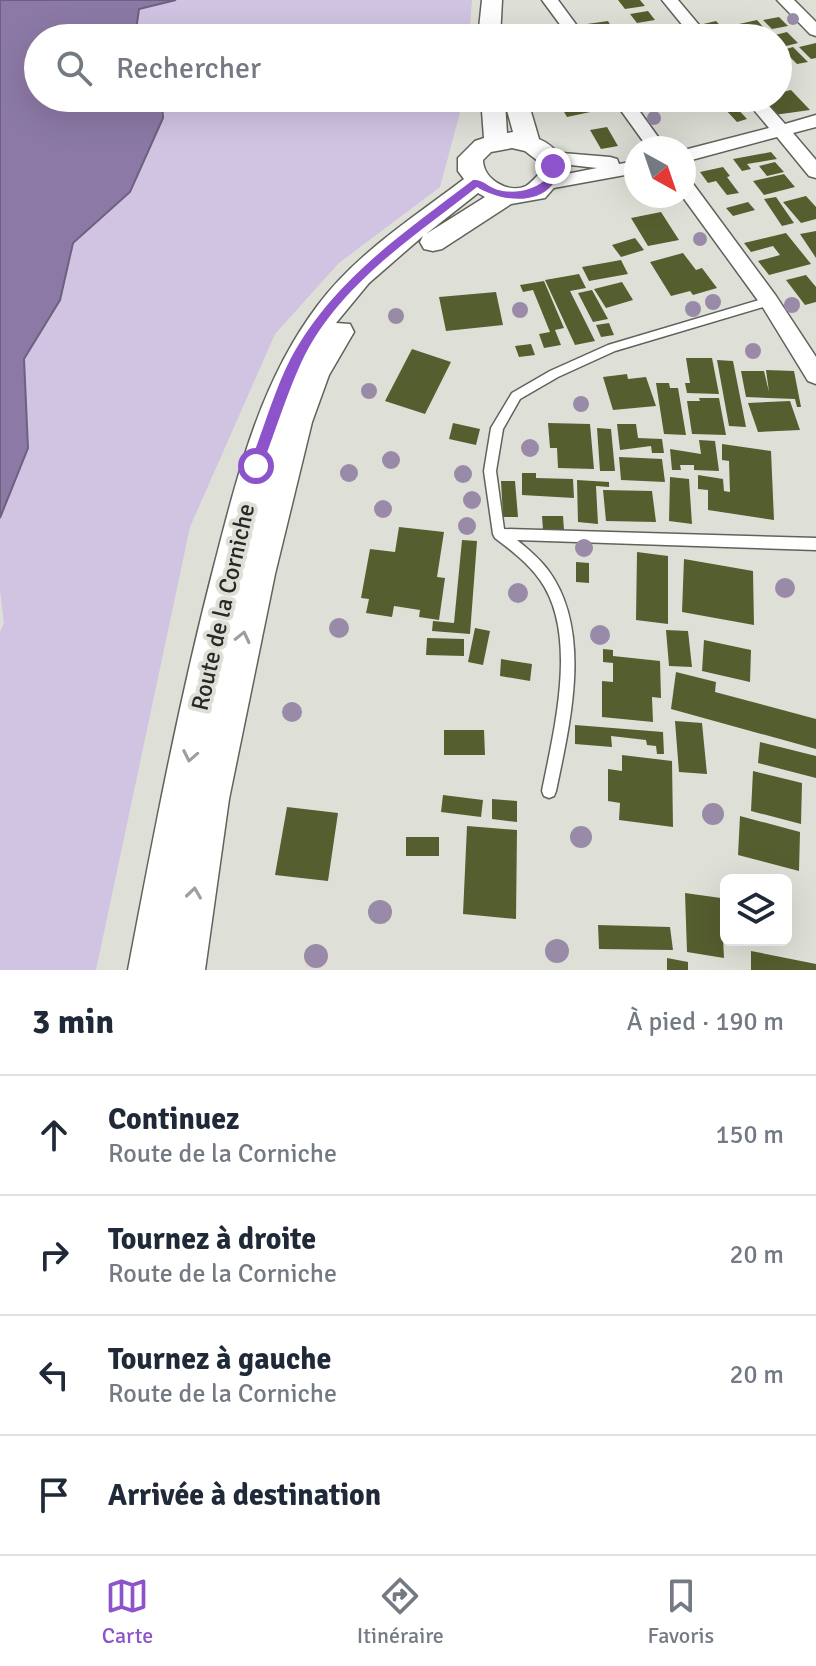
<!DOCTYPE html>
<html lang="fr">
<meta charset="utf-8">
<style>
body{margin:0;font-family:Signika,sans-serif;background:#f2f2f3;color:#1f2937}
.controls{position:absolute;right:24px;bottom:24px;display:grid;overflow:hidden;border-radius:12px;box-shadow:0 8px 32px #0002}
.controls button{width:72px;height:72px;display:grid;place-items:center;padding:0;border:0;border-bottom:2px solid #e0e1e3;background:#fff;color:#1f2937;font:40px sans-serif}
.compass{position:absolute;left:624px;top:136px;width:72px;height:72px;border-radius:50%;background:#fff;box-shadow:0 8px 32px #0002;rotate:140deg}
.stop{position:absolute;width:24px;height:24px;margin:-18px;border:6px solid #8c53ca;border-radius:50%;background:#fff}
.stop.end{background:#8c53ca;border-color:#fff;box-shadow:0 2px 8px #0008}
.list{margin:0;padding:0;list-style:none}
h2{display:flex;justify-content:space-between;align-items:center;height:104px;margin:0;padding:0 32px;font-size:34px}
h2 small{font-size:26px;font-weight:400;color:#747a83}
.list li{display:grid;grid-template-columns:52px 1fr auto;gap:24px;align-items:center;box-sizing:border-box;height:120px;padding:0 32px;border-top:2px solid #e0e1e3}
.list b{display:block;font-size:30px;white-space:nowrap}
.list p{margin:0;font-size:26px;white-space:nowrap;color:#747a83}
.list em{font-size:26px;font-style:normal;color:#747a83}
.icon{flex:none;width:44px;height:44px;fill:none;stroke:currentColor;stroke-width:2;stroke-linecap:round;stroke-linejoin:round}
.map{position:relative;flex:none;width:816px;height:970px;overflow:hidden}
.search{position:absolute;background:#fff;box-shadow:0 8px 32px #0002;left:24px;right:24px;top:24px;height:88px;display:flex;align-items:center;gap:20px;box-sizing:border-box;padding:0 28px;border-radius:44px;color:#747a83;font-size:30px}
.sheet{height:584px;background:#fff}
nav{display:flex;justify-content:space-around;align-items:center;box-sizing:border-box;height:112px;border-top:2px solid #e0e1e3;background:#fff;font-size:22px;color:#747a83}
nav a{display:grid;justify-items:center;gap:4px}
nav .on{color:#8c53ca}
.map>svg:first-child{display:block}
.green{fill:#d0c4e2}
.water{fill:#8c79a6;stroke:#6e617f;stroke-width:2}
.building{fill:#555e2f}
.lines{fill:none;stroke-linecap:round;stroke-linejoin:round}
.lane-casing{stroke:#60625b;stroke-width:3}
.street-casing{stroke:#60625b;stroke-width:3}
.secondary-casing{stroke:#60625b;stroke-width:3}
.lane{fill:#fff;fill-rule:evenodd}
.street{fill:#fff;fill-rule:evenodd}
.secondary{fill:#fff;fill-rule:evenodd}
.tree{fill:#998ba8}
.oneway{stroke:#9e9f9d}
.route{fill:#8c53ca}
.labels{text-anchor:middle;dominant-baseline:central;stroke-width:8;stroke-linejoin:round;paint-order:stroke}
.street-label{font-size:24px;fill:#282925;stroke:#dee0d7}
</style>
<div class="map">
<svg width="816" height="970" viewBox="0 0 816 970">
<rect width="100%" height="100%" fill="#dee0d7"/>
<path class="green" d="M176 0H472L469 38H135L139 9Z
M162 98H464L440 187 339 263 275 334 190 527 96 970H0V632L4 623 0 591V518L28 448 24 359 60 300 73 243 130 192 163 118Z"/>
<path class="water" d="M0 0H176L139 9 135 38H38V98H162L163 118 130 192 73 243 60 300 24 359 28 448 0 518Z"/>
<path class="building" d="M618 0H640L645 6 625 9Z
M648 11 655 20 637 23 630 14Z
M779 17 788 26 772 29 763 20Z
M757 20 765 29 747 32 739 24Z
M608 21 612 28 585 33 580 25Z
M716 21 732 38H707L695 26Z
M787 32 798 43 778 48V38H763Z
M816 43V58L811 59 799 47Z
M793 47 808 62 797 64 783 50Z
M791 90 810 110 774 115 760 99 778 98V93Z
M556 98H586L595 111 567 117Z
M651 98H675L682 108 661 112Z
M735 106 747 119 737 122 725 109Z
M607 127 618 146 601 149 590 130Z
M771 152 777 159 747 164 751 169 742 171 733 159Z
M775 162 784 172 767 176 759 166Z
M723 167 730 176 727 177 739 193 727 195 716 181 708 183 700 172Z
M784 174 795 187 764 195 753 181Z
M806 196 816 207V219L801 223 783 202Z
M776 197 794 223 782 226 764 199Z
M748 202 755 210 733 216 726 208Z
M661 212 679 240 648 246 631 218Z
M816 231V258L800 234Z
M786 233 811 264 769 275 758 261 780 255 773 246 751 252 744 243Z
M635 238 644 250 621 257 612 245Z
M683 253 696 270 702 268 717 288 693 295 690 291 671 296 650 262Z
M621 260 628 274 589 281 582 267Z
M579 274 586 288 570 291 595 341 575 345 545 280Z
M806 275 816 287V302L805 305 786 280Z
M544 281 564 328 555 330 561 345 544 348 539 334 550 332 533 290 523 292 520 285Z
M622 282 633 300 606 308 594 289Z
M592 290 608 319 593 322 578 293Z
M496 292 503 325 446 331 439 297Z
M609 323 614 335 601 337 596 325Z
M531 344 535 355 519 357 515 346Z
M412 349 451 362 425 414 385 401Z
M686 358H712L719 394 687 393 685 383H690Z
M717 360 733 361 746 427 729 426Z
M766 370 794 371 801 407H797L795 399 746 397 741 371H764L769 392Z
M627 374 628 379 646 377 656 406 613 410 603 377Z
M656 383H669L670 388H678L686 435 664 434Z
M699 398H719L726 435 692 434 687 401H700Z
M790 401 800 430 758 432 748 403Z
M453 423 480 429 476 445 449 439Z
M548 423 590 424 594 469 558 468 557 448H550Z
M617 424H636L638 438 662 439 664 453H652L651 446 620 450Z
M597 428 611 429 615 471H600Z
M699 440 715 441 719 471 694 470V465H680L681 470H672L670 449 701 454Z
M722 444 771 451 774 520 708 510V490L698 489V475L723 479 724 491 730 492 729 461 722 460Z
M619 457 662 459 665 482 621 480Z
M522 473H536V478L573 479 574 498 522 495Z
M670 477 689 479 692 524 669 521Z
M577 480 609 482V487L596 486 598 524 578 522Z
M501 481H515L518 517H503Z
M603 490 652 491 656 522 606 521Z
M542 516H563L564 530H543Z
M399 527 444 532 437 577 445 578 439 620 419 617 420 610 394 606 392 617 366 613 369 599 361 598 370 549 395 552Z
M462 540 477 541 470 634 432 631 433 621 454 623Z
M637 552 668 556V624L636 620Z
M684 559 753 571 754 625 682 612Z
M576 562 589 563V583L576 582Z
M475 628 490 631 483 665 468 662Z
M666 630 688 631 692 667 669 666Z
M427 638 464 639V656L426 655Z
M704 640 751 650 750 682 702 671Z
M603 649 613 650V656L660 661 661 698 652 697 653 722 602 717V681L613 682V663L603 662Z
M501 659 532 664 530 681 500 676Z
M676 672 716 682 715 692 816 719V749L671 709Z
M675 721 702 723 707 774 679 772Z
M575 725 663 732 664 754H657L656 746 647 745 646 740 611 736 612 747 575 744Z
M444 730H484L485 755H444Z
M760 742 816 756V778L758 763Z
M622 755 672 761 673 827 619 820 620 803 608 801V769L622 771Z
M753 771 802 783 801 824 751 811Z
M443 795 483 800 481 817 441 812Z
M492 799 517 801V822L492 819Z
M287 807 338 813 328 881 275 875Z
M740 816 800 832 799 871 738 855Z
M467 826 517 830 516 919 463 914Z
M406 837H439V856H406Z
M685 893 721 898 724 958 687 952Z
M598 925 670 927 673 950 599 949Z
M751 951 816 964V970H751Z
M667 958 688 962V970H667Z"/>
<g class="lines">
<defs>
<path id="lane" d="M769 297 774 301 773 304 615 351 558 377 520 399 503 429 496 471 504 529 816 538V550L517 540C528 549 539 558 548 570 593 631 570 723 556 791L554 796 549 798 544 796 542 791C554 730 579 635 540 580 528 563 511 550 495 538L493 534 484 471 491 428 512 393 550 371 608 345Z"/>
<path id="street" d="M542 0H558L586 38H570Z
M662 0H678L710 38H693Z
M777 0H794L816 22V36L810 34Z
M612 98H630L666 148H648Z
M744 98H762L785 124 816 115V127L793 133 816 160V178L809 176 777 137 684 162V150L769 128Z
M550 152 610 157 617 159 619 164 636 161V173L548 189 541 187 539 183 541 179 597 168 544 162 541 158 544 154Z
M684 179 691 181 776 296 816 357V384L808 381 762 306 682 196Z"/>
<path id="secondary" d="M482 0H502L500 38H478Z
M481 98H527L539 139C555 146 564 157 565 175L545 198 511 204 442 249 433 251 424 249 420 242 423 236 369 283 336 323 350 324 354 332 329 375 312 422 275 574 229 799 205 970H128C154 833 180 696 215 562 238 473 261 380 318 305 357 253 413 218 464 179L458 171V158L475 141 484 138ZM505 103 513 132 507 133ZM512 148 525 151 538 161 540 173C536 177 531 183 526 186 508 194 483 179 483 160L491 152ZM478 193 485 197 426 234Z"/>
</defs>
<use href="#lane" class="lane-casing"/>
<use href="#street" class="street-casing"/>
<use href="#secondary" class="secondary-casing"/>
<use href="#lane" class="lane"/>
<use href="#street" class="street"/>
<use href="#secondary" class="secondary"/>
</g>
<g class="tree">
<circle cx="793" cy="19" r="6"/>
<circle cx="654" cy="118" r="7"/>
<circle cx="700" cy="239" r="7"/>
<circle cx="713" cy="302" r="8"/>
<circle cx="792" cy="305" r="8"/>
<circle cx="693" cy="309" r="8"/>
<circle cx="520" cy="310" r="8"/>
<circle cx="396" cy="316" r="8"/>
<circle cx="753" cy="351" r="8"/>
<circle cx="369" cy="391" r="8"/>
<circle cx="581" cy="404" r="8"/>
<circle cx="530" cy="448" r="9"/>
<circle cx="391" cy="460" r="9"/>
<circle cx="349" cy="473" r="9"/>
<circle cx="463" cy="474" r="9"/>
<circle cx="472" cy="500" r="9"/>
<circle cx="383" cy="509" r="9"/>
<circle cx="467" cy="526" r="9"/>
<circle cx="584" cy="548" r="9"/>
<circle cx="785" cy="588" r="10"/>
<circle cx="518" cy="593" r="10"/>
<circle cx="339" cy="628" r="10"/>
<circle cx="600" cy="635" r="10"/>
<circle cx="292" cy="712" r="10"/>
<circle cx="713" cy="814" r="11"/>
<circle cx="581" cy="837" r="11"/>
<circle cx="380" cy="912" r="12"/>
<circle cx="557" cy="951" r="12"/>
<circle cx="316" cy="956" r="12"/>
</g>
<defs><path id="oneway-chevron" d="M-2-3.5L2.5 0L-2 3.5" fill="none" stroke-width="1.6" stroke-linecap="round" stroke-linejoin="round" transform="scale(2)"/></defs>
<g class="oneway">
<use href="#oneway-chevron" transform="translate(243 637) rotate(-77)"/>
<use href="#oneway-chevron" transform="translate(190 756) rotate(101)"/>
<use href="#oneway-chevron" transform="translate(194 893) rotate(-82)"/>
</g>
<path class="route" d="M550 164 558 166C557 172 556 181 552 185 534 207 496 199 477 187 412 238 337 286 301 363 286 396 275 432 262 466L256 472 251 470 249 466C263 431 274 391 291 358 334 279 404 233 473 180 483 179 488 187 498 190 514 194 531 191 544 181Z"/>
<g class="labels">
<g class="street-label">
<text transform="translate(223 607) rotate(-77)">Route de la Corniche</text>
</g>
</g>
</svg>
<div class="controls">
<button><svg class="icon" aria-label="layers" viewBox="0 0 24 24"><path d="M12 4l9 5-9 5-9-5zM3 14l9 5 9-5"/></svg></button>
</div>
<svg class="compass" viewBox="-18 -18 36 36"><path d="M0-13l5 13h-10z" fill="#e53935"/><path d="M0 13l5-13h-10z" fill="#747a83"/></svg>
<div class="stop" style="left:256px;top:466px"></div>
<div class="stop end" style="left:553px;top:166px"></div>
<div class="search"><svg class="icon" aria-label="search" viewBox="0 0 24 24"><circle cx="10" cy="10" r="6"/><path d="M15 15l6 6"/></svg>Rechercher</div>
</div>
<section class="sheet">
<h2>3 min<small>À pied · 190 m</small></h2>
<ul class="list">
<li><svg class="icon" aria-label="ahead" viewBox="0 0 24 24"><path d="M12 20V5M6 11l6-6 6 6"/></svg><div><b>Continuez</b><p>Route de la Corniche</p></div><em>150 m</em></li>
<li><svg class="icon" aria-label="right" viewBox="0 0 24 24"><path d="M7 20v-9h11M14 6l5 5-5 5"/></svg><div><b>Tournez à droite</b><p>Route de la Corniche</p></div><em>20 m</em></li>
<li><svg class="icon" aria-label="left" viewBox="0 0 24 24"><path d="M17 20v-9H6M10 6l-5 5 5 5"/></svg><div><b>Tournez à gauche</b><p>Route de la Corniche</p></div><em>20 m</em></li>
<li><svg class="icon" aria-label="arrive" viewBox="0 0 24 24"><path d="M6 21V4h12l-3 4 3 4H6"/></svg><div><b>Arrivée à destination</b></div></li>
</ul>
</section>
<nav>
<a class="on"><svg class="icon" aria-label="map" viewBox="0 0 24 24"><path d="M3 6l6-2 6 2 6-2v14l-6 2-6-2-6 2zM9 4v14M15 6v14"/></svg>Carte</a>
<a><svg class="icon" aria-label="directions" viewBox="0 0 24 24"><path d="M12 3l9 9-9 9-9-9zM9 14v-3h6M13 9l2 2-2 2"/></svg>Itinéraire</a>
<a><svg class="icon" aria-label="saved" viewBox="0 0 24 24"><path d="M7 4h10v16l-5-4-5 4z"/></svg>Favoris</a>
</nav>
